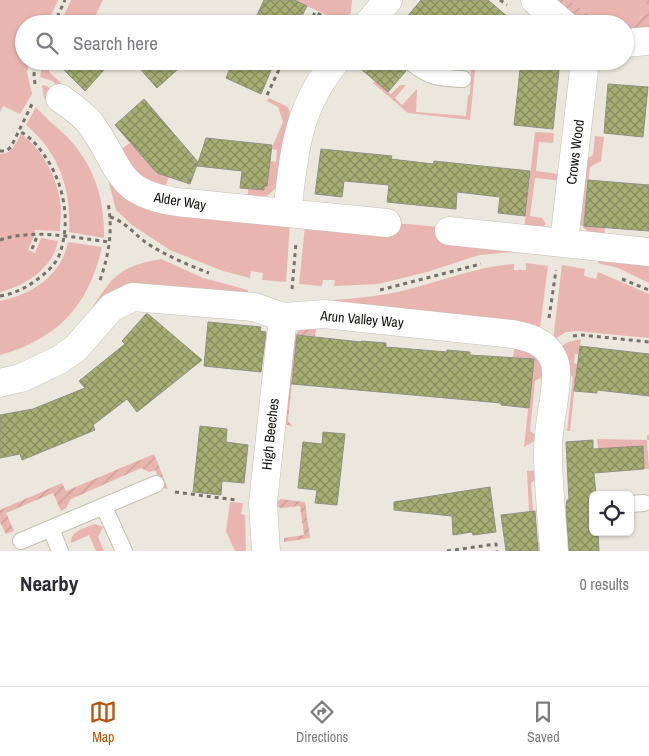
<!DOCTYPE html>
<style>
body{margin:0;font-family:"Archivo Narrow",sans-serif;background:#f7f7f7;color:#2b2b33}
.controls{position:absolute;right:15px;bottom:15px;display:grid;overflow:hidden;border-radius:8px;box-shadow:0 1px 4px #0004}
.controls button{width:45px;height:45px;display:grid;place-items:center;padding:0;border:0;border-bottom:1px solid #e1e1e2;background:#fff;color:#2b2b33;font:25px sans-serif}
.list{margin:0;padding:0;list-style:none}
h2{display:flex;justify-content:space-between;align-items:center;height:65px;margin:0;padding:0 20px;font-size:21px}
h2 small{font-size:16px;font-weight:400;color:#7c7c81}
.icon{flex:none;width:28px;height:28px;fill:none;stroke:currentColor;stroke-width:2;stroke-linecap:round;stroke-linejoin:round}
.map{position:relative;flex:none;width:649px;height:551px;overflow:hidden}
.search{position:absolute;background:#fff;box-shadow:0 1px 4px #0004;left:15px;right:15px;top:15px;height:55px;display:flex;align-items:center;gap:12px;box-sizing:border-box;padding:0 18px;border-radius:28px;color:#7c7c81;font-size:19px}
.sheet{height:135px;background:#fff}
nav{display:flex;justify-content:space-around;align-items:center;box-sizing:border-box;height:70px;border-top:1px solid #e1e1e2;background:#fff;font-size:14px;color:#7c7c81}
nav a{display:grid;justify-items:center;gap:2px}
nav .on{color:#b45309}
.map>svg:first-child{display:block}
.green{fill:#e9b5b0}
.garden{fill:url(#garden-furrows)}
.building{fill:url(#building-cross-hatch);stroke:#909187}
.lines{fill:none;stroke-linecap:round;stroke-linejoin:round}
.service-casing{stroke:#c4bfb4;stroke-width:18}
.minor-casing{stroke:#c4bfb4;stroke-width:29}
.path{stroke:#76736c;stroke-width:3;stroke-dasharray:4 4;stroke-linecap:butt}
.service{stroke:#fff;stroke-width:16}
.minor{stroke:#fff;stroke-width:28}
.labels{text-anchor:middle;dominant-baseline:central;stroke-width:4.5;stroke-linejoin:round;paint-order:stroke}
.street-label{font-size:14px;fill:#14130f;stroke:#fff}
</style>
<div class="map">
<svg width="649" height="551" viewBox="0 0 649 551">
<defs>
<pattern id="garden-furrows" width="10" height="10" patternUnits="userSpaceOnUse" patternTransform="scale(1.25)"><rect width="10" height="10" fill="#e9b5b0"/><path d="M-1 1l2-2M0 10L10 0M9 11l2-2" fill="none" stroke="#c79b96"/></pattern>
<pattern id="building-cross-hatch" width="8" height="8" patternUnits="userSpaceOnUse" patternTransform="scale(1.25)"><rect width="8" height="8" fill="#a6ae73"/><path d="M0 0l8 8M0 8l8-8" fill="none" stroke="#868c5d"/></pattern>
</defs>
<rect width="100%" height="100%" fill="#ece7dc"/>
<path class="green" d="M0 0H58L47 24H24V61H30L27 72 32 94 20 114 3 106 0 112Z
M71 0H103L91 24H60Z
M293 0H352L351 12 347 20 343 22Z
M569 0H647V10L635 23C603 26 593 18 569 0Z
M43 61H62L58 65 56 62 50 67 49 72 62 84 58 86 52 81 40 77Z
M472 61H476L470 120 408 113 373 83 375 81 391 94 400 85H406L395 98 402 105 417 89 416 112 466 116 468 96 470 94 471 68 468 65Z
M42 85 47 86 52 90 137 205 148 209 290 224 286 282 262 280 263 273 251 271 250 278 223 271 170 250 132 225 116 210 108 179 94 149 86 139 49 104 44 98Z
M269 98 288 107 292 117 279 182C272 196 263 199 248 199V189L263 190 264 186H267L270 161 276 162 277 150 272 149 273 145 283 122 278 107 267 101Z
M36 107C45 118 56 126 66 136 94 164 105 199 104 238L69 232C72 191 59 152 26 125Z
M535 132 554 133 553 143 539 142 536 171 558 174V179L555 180 535 178 530 216 542 218 546 224 541 228 524 230Z
M21 134C43 149 59 181 61 208 61 216 60 224 60 231L35 230 34 236 28 250 35 253 41 238 58 241C53 268 25 286 0 292V154C12 154 16 143 21 134Z
M595 136 604 137 601 161 590 167 584 225 605 227 604 236C589 233 585 232 577 218L582 162 593 155Z
M130 143 139 153 143 150 159 161 155 173 169 177 164 190 138 179 120 150Z
M394 223 441 227 514 248V252L479 255 427 272 378 284 334 286 335 280H323L322 286 299 284 305 226 393 235Z
M68 242 102 247C89 305 58 339 0 355V301C33 294 61 276 68 242Z
M600 258 649 263V283L618 268 598 263Z
M161 259 203 278 248 290 247 297 89 313C112 277 117 267 161 259Z
M526 263 548 266 540 328 333 306 334 300C358 298 382 296 406 290 442 281 476 267 514 264V270H526Z
M562 265 585 269 584 276 596 279 598 272 649 294V338L577 331 566 332 553 340Z
M581 339 579 354H575L574 363 577 364 570 431H567L573 377 564 366 559 348 568 342Z
M515 346 541 357 544 376 535 381 530 431 538 437 533 442 524 447 533 365 531 359 513 357Z
M647 435H649V440H647L649 469H644L643 446 598 449 597 439 647 440Z
M540 470V476L531 483 535 540 544 545 543 551H533L529 512 527 471Z
M230 502 243 503 241 514 245 515 246 551H235L226 531Z
M95 524 103 527 98 537 104 551H96L89 535 71 543C70 531 85 528 95 524Z"/>
<path class="garden" d="M554 0H569L591 16 604 23 614 24H586L570 13Z
M647 0H649V32L625 34V24C640 23 646 14 647 0Z
M317 323 315 336 297 335 288 421 293 427 285 424 292 338 304 325Z
M154 454 168 489 163 488 155 470 149 472 141 468 71 499 66 508 61 511 53 493 6 513 14 531 6 534 0 522V510L62 483 66 491Z
M281 499 305 502 310 538 284 542V538L304 535 300 506 281 508 277 506 278 501Z"/>
<path class="building" d="M264 0H294L307 6 298 24H253Z
M421 0H488L516 24H401Z
M55 61H112L85 91Z
M133 61H187L157 88Z
M233 61H275L261 94 226 78Z
M369 61H402L403 66 406 71 388 92 362 70Z
M521 61H560L553 129 514 125Z
M608 84 648 87 643 137 604 133Z
M144 99 198 162 190 184 157 173 115 125Z
M206 138 272 145 267 186H264V190L240 188 242 171 197 166Z
M321 149 392 156 391 159 433 164 434 161 530 171 525 216 498 213 500 197 457 192 456 209 387 202 389 185 344 181 342 197 315 194Z
M588 180 649 185V231L584 226Z
M146 314H148L202 360 137 412 127 399 93 425 95 430 22 460 20 454 0 458V415L33 409 85 388 79 381 125 344 122 341Z
M208 322 261 327 260 331 266 332 261 372 204 366Z
M297 335 361 342V341L386 343V347L447 352V350L470 352V355L534 359 529 408 501 405V403L292 384Z
M580 346 649 354V396L597 390V393L574 391Z
M200 426 227 429 226 442 248 445 244 483 222 481 221 495 193 492Z
M323 432 345 434 337 505 315 503 317 490 298 488 303 442 322 444Z
M593 440V449L643 446 644 469 594 473 596 495H593V532H598L599 551H569L566 507 567 500H569L566 442Z
M490 487 496 532 473 535 472 532 453 535 452 516 394 510V502Z
M535 511 538 551H506L501 515Z"/>
<g class="lines">
<defs>
<path id="service" d="M412 63C430 78 441 78 463 79
M630 504 644 503
M104 507 124 551
M51 529 60 551
M21 541 156 484"/>
<path id="minor" d="M535 0 564 24
M368 24 388 0
M625 43 649 41
M60 98C70 105 82 113 90 123 122 166 114 193 177 202L387 223
M287 213C294 155 296 109 336 61
M449 231 649 252
M564 242 585 61
M0 383 21 378 59 360 76 348 112 307 133 297 254 307 283 317 324 314 512 334C528 337 545 341 553 358 559 370 555 386 554 399 551 417 548 434 548 452 548 485 552 518 554 551
M266 551 263 503 283 317"/>
</defs>
<use href="#service" class="service-casing"/>
<use href="#minor" class="minor-casing"/>
<path class="path" d="M500 0 507 5
M54 24 65 0
M310 24 315 12 338 24
M35 84 34 74 37 61
M267 95 283 61
M0 151H6L11 147 32 104
M110 217C125 221 135 235 148 244 167 256 188 265 209 273
M0 240C35 228 74 238 110 242
M32 249 38 234
M622 279 649 290
M100 280C109 255 113 230 108 203
M292 289 296 243
M380 290 481 264
M0 296C13 294 24 289 35 281 45 274 56 265 60 253 70 223 65 191 50 164 42 151 33 138 19 131
M549 318 556 270
M573 336 582 335 649 342
M175 492 236 500
M447 551 496 544 497 551"/>
<use href="#service" class="service"/>
<use href="#minor" class="minor"/>
</g>
<g class="labels">
<g class="street-label">
<text transform="translate(575 152) rotate(-83)">Crows Wood</text>
<text transform="translate(180 201) rotate(9)">Alder Way</text>
<text transform="translate(362 319) rotate(5)">Arun Valley Way</text>
<text transform="translate(270 434) rotate(-84)">High Beeches</text>
</g>
</g>
</svg>
<div class="controls">
<button><svg class="icon" aria-label="locate" viewBox="0 0 24 24"><circle cx="12" cy="12" r="6"/><path d="M12 2v4M12 18v4M2 12h4M18 12h4"/></svg></button>
</div>
<div class="search"><svg class="icon" aria-label="search" viewBox="0 0 24 24"><circle cx="10" cy="10" r="6"/><path d="M15 15l6 6"/></svg>Search here</div>
</div>
<section class="sheet">
<h2>Nearby<small>0 results</small></h2>
<ul class="list">
</ul>
</section>
<nav>
<a class="on"><svg class="icon" aria-label="map" viewBox="0 0 24 24"><path d="M3 6l6-2 6 2 6-2v14l-6 2-6-2-6 2zM9 4v14M15 6v14"/></svg>Map</a>
<a><svg class="icon" aria-label="directions" viewBox="0 0 24 24"><path d="M12 3l9 9-9 9-9-9zM9 14v-3h6M13 9l2 2-2 2"/></svg>Directions</a>
<a><svg class="icon" aria-label="saved" viewBox="0 0 24 24"><path d="M7 4h10v16l-5-4-5 4z"/></svg>Saved</a>
</nav>
